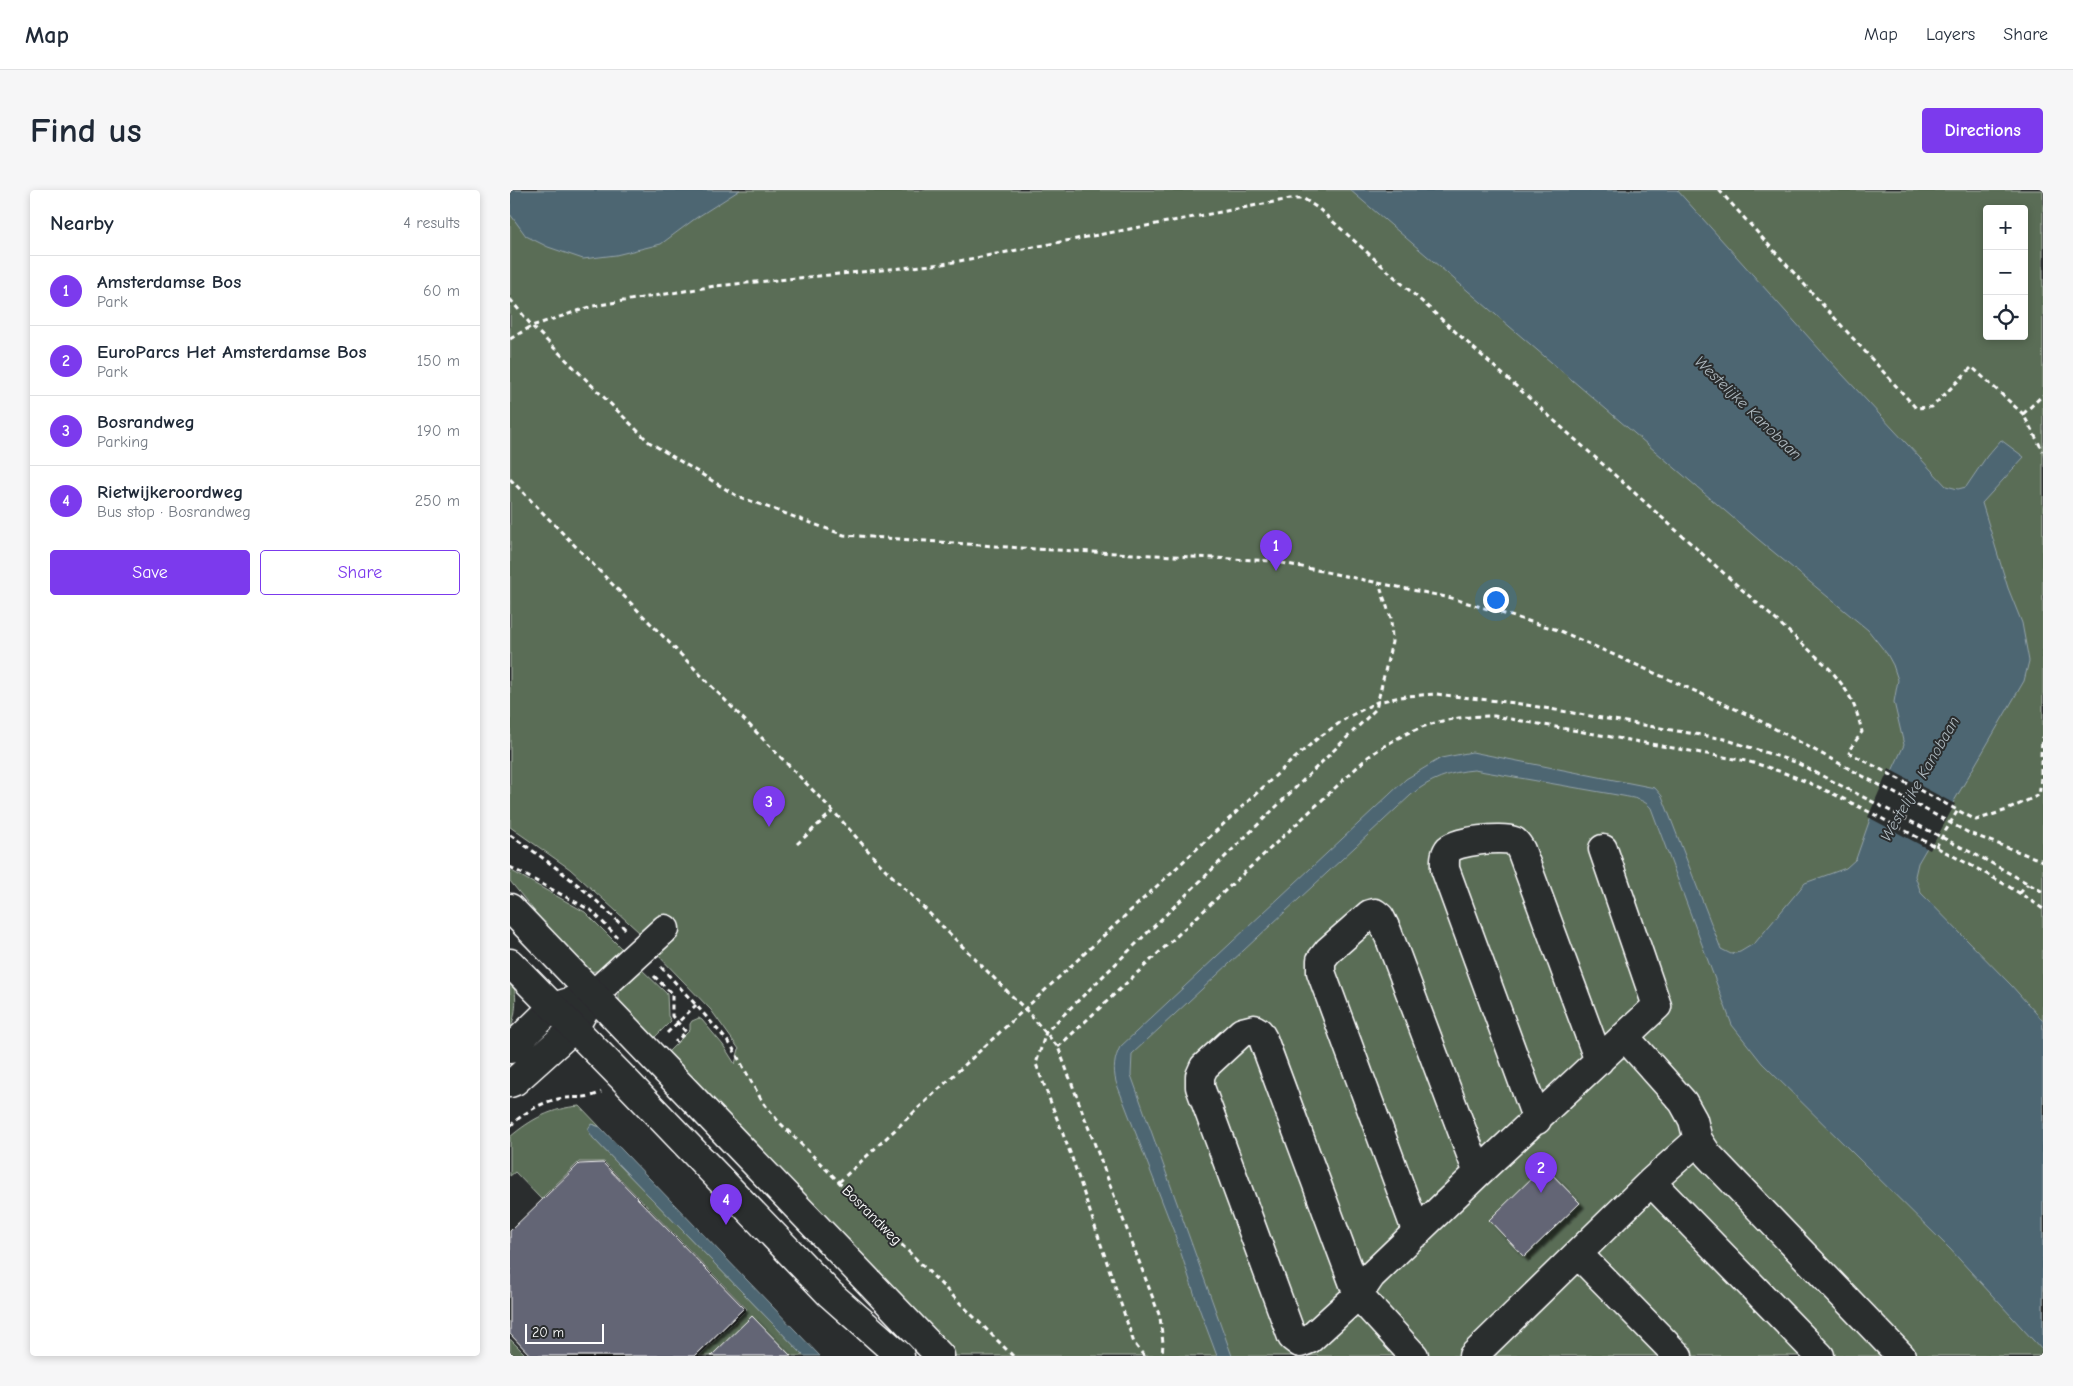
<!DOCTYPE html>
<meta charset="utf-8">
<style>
body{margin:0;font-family:"Comic Neue",sans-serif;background:#f6f6f7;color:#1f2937}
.controls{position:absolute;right:15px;top:15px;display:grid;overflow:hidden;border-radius:5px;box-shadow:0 2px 8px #0003}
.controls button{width:45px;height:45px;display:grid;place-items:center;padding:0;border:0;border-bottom:1px solid #e0e1e3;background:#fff;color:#1f2937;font:25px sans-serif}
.scale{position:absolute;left:15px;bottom:12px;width:79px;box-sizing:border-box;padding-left:5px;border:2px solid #fff;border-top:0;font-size:14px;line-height:18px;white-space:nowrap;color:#fff;-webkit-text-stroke:4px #2a2d2e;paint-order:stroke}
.you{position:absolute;left:985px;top:409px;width:18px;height:18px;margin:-12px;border:4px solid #fff;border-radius:50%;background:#1a73e8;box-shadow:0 0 0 8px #1a73e833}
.badge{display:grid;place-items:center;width:32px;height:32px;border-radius:50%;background:#7c3aed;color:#fff;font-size:16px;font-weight:700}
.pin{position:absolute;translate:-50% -41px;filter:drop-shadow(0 1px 2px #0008)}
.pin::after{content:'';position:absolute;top:26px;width:18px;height:15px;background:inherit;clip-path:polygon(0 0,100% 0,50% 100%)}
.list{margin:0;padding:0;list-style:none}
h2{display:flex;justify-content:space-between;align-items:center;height:65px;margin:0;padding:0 20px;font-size:21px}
h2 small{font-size:16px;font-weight:400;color:#747a83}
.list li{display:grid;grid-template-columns:32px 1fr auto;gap:15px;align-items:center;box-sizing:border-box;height:70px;padding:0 20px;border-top:1px solid #e0e1e3}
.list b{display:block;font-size:19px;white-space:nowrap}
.list p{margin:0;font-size:16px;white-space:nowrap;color:#747a83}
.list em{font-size:16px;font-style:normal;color:#747a83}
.actions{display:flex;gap:10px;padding:15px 20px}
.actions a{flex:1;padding:11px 0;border:1px solid #7c3aed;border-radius:5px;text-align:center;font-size:18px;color:#7c3aed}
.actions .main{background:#7c3aed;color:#fff}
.icon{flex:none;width:28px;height:28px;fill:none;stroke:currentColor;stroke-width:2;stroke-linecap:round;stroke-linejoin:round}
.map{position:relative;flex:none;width:1533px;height:1166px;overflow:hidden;border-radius:5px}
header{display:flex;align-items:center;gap:30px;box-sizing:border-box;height:70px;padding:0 25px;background:#fff;border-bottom:1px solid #e0e1e3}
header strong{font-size:24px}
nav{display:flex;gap:28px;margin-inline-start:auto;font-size:18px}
.intro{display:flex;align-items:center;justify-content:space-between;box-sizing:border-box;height:120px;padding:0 30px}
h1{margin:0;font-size:35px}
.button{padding:12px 22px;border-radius:5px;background:#7c3aed;color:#fff;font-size:18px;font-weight:700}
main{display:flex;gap:30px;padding:0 30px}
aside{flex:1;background:#fff;border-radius:5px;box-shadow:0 2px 8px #0003}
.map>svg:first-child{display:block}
.green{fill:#5a6d57;stroke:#acb6ab;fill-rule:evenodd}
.water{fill:#4d6672;stroke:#94a3aa}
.pier{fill:#2a2d2e}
.building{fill:#646574;stroke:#fff;filter:url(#shadow)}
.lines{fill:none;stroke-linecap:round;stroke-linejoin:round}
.minor-casing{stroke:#fff;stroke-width:31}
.major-casing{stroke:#fff;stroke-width:31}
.path{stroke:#fff;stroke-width:3;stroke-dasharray:5 4;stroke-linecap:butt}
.minor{stroke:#2a2d2e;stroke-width:28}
.major{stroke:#2a2d2e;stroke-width:28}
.labels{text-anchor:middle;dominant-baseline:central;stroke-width:4;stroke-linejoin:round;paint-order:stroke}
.street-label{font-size:15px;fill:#fff;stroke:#2a2d2e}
.water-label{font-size:16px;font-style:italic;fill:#afbac0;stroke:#2a2d2e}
</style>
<header>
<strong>Map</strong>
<nav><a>Map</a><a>Layers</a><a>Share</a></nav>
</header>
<div class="intro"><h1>Find us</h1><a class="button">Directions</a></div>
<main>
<aside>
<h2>Nearby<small>4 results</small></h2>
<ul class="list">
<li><span class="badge">1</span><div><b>Amsterdamse Bos</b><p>Park</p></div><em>60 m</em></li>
<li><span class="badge">2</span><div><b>EuroParcs Het Amsterdamse Bos</b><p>Park</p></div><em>150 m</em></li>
<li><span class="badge">3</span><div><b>Bosrandweg</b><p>Parking</p></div><em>190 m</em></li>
<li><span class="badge">4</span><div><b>Rietwijkeroordweg</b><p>Bus stop · Bosrandweg</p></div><em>250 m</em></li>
</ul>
<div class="actions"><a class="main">Save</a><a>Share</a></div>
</aside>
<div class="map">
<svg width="1533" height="1166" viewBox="0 0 1533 1166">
<defs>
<filter id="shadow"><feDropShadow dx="4.5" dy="4.5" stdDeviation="1" flood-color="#0009"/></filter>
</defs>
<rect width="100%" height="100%" fill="#2a2d2e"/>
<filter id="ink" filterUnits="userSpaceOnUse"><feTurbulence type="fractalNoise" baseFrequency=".02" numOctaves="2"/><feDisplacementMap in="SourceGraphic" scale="10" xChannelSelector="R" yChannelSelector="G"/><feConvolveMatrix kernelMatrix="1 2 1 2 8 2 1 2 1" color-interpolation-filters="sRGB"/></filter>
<g filter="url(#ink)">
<path class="green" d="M0 0H1533V1166H443L155 865 180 840V834L182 831 189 828 192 830 213 855 225 874 229 859 201 820 142 759 146 755 133 740 130 743 60 679 0 637ZM1477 19H1514V146H1477Z
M0 680 75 722 112 759C105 768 93 784 79 781 76 780 71 776 68 775L0 691Z
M128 776 157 804 158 826 161 831 142 850C129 836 99 816 112 795 116 788 123 782 128 776Z
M0 789C9 801 6 826 0 839Z
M70 916 90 937 82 934 79 937 83 948 294 1166H189L237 1119 94 972H69L31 1009 5 982 0 986V947C21 929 42 918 70 916Z
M0 1149 17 1166H0Z"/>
<path class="water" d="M0 0H230L186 28 151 54 106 65 73 69 38 57 16 46 0 24Z
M840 0H1167L1319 170 1436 296 1448 299 1456 297 1477 266 1491 250 1514 267 1472 313 1498 398 1512 433 1519 471 1514 491 1408 673 1405 686 1411 703 1501 795 1533 831V1161L1440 1059 1252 873 1222 835 1141 618C1134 609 1123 608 1113 606L964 580C940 582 920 589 901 605L622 864 621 885 722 1166H707L689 1118 664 1042 606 892C603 879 604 869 610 857L896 589 931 568 962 562 1145 598 1152 606 1211 759 1221 764 1230 762 1245 753 1295 693 1336 678 1346 669 1360 629 1394 555 1384 512 1388 490 1383 475 1377 464 1358 440 1249 350Z
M81 934 90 937 310 1166H294L83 948 78 940Z"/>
<path class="pier" d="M1379 579 1445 614 1420 660 1358 627Z"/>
<path class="building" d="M93 973 234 1118 185 1166H21L0 1144V1041L69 974Z
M1034 976 1070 1013 1014 1067 979 1030Z
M242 1126 281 1166H201Z"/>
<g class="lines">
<defs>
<path id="minor" d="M1115 847 1173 912 1183 930 1188 950 1198 965 1391 1166
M0 859 43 817 66 810
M0 893 5 891 64 838 83 805 155 739
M1027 930 935 679C935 673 934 666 938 660 945 651 993 646 1004 651 1007 653 1009 657 1011 660L1089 871
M1141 992 1310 1166
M907 1043 811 782V770L818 761 860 724 865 723 870 727 877 741 968 983
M1068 1064 1168 1166
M904 1166 848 1105 753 849 749 842 744 839 732 842 694 877 690 886V897L782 1147 790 1153 800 1149 848 1105 861 1086 968 983 1147 816 1093 659
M963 1166 1141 992 1188 950"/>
<path id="major" d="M0 718 430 1166
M0 773 111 886 320 1104 390 1166"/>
</defs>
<use href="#minor" class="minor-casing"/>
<use href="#major" class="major-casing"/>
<path class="path" d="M1209 0 1406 218 1422 217 1462 177 1513 224 1533 261
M0 109 22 136 139 252 227 306 334 345 525 359 763 371 941 408 1048 440 1241 526 1459 643 1533 671
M0 149 22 136 83 116 205 96 433 74 780 9H794L809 19 1317 476C1337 499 1345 511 1352 542L1338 562 1466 630 1497 620 1529 605C1533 585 1529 566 1533 546
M1513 224 1533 205
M0 289 323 621 369 673 516 820 548 857 650 1127 653 1153 652 1166
M0 645C41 673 82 703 116 740
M287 654 323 621
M1426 657 1448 620
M0 677 82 721 107 747
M1510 703 1518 694
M151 777 186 815 221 855 252 911 268 931 503 1166
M144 786 162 804V826L176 842 165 852
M157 843 186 815
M548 857 858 567C900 537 932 526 984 526L1236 571C1298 587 1351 618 1407 647 1450 670 1494 691 1533 719
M0 936C14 923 29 913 48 909 61 906 78 910 91 902
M329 992 778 574 808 548 838 527 867 512 896 506 926 504 1005 513 1214 549 1285 572 1474 669 1533 702
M634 1166 624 1153 561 965 526 874 536 842 866 519 882 452 881 428 869 394"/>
<use href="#minor" class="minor"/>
<use href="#major" class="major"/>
</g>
</g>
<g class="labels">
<g class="street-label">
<text transform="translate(362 1025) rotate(45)">Bosrandweg</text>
</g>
<g class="water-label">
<text transform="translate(1238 218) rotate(44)">Westelijke Kanobaan</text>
<text transform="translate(1410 589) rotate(-60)">Westelijke Kanobaan</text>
</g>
</g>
</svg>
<div class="controls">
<button>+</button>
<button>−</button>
<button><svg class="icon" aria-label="locate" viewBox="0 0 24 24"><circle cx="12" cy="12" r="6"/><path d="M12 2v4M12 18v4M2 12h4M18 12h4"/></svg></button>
</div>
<div class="scale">20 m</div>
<div class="you"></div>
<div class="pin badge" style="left:766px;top:381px">1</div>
<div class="pin badge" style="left:1031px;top:1003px">2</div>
<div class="pin badge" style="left:259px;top:637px">3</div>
<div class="pin badge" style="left:216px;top:1035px">4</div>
</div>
</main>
